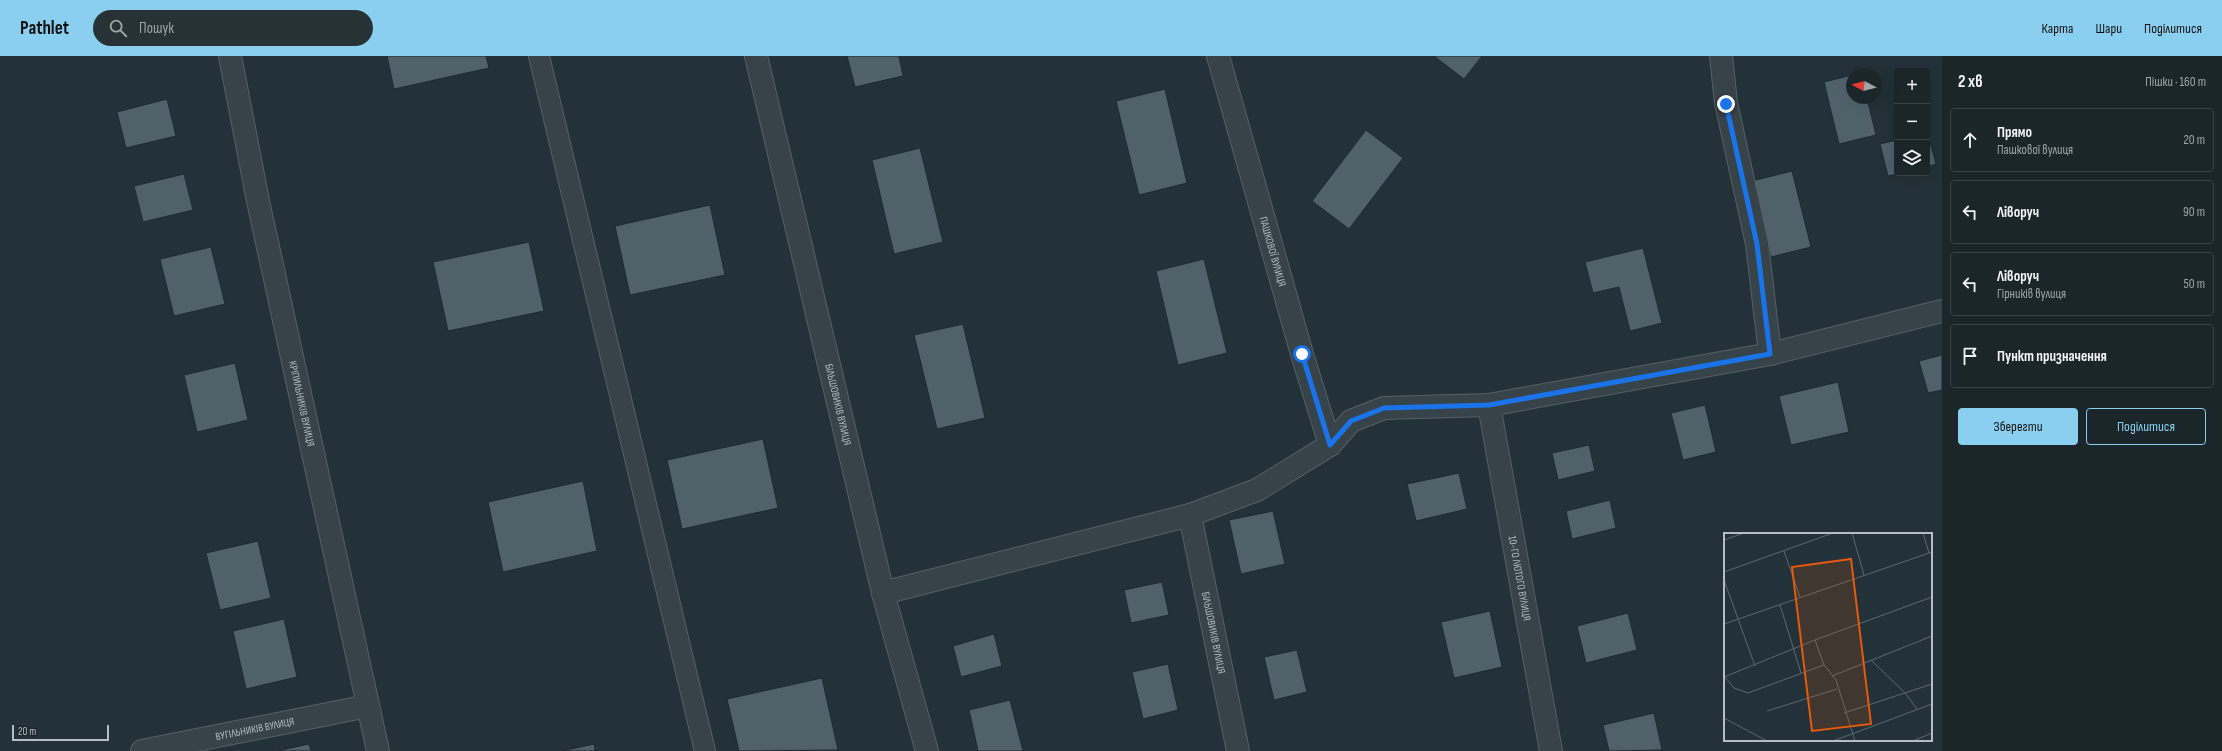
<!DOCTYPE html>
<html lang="uk">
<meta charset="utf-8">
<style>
body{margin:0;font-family:"Sofia Sans Condensed",sans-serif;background:#273236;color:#f1f3f6}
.controls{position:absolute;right:12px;top:12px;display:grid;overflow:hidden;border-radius:4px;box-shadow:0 4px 16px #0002}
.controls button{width:36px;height:36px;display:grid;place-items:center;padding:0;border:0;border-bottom:1px solid #384347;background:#1a262a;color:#f1f3f6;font:20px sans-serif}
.compass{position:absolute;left:1846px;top:12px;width:36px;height:36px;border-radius:50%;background:#1a262a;box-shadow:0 4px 16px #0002;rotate:277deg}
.scale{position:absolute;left:12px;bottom:10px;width:97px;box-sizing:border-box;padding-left:4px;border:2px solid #b1bec5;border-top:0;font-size:11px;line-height:14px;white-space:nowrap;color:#b1bec5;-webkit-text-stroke:3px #1c282d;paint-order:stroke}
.stop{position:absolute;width:12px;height:12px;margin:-9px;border:3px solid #1a73e8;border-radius:50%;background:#fff}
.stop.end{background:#1a73e8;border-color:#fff;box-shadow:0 1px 4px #0008}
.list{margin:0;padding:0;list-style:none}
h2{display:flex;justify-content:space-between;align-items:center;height:52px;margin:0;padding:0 16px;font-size:17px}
h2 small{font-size:13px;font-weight:400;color:#9fa5a8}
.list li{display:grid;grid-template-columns:26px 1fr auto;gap:12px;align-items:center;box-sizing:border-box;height:64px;margin:0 8px 8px;padding:0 8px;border:1px solid #384347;border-radius:4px}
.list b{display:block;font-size:15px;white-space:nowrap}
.list p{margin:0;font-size:13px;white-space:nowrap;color:#9fa5a8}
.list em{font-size:13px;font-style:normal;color:#9fa5a8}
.actions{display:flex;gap:8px;padding:12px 16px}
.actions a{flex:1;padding:9px 0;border:1px solid #8bcff0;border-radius:4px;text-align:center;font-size:14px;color:#8bcff0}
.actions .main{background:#8bcff0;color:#111}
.icon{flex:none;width:22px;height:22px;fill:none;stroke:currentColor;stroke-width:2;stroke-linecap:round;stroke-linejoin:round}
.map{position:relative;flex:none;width:1942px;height:695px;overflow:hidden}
header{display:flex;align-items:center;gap:24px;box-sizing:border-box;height:56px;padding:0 20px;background:#8bcff0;color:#111}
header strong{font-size:19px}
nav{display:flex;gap:22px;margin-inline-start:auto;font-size:14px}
.search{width:280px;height:36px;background:#273236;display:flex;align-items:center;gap:10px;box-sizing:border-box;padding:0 14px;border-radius:22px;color:#9fa5a8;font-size:15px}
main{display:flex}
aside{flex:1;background:#1a262a}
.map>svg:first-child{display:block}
.building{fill:#506169;stroke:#1e2a2f}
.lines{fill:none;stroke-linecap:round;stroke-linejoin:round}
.service-casing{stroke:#546166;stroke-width:22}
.minor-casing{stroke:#546166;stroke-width:24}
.tertiary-casing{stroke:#546166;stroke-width:24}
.service{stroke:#364349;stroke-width:20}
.minor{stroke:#364349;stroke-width:22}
.tertiary{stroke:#364349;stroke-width:22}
.route{stroke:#1a73e8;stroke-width:5}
.labels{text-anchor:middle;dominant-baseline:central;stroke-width:3.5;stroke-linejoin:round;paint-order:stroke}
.street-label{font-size:11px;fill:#b1bec5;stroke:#1c282d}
.inset-road{fill:none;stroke:#5c6a70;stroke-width:1}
.view{fill:#e8590c;fill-opacity:0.15;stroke:#e8590c;stroke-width:2}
.inset-edge{fill:none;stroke:#b1bec5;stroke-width:2}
</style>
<header>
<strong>Pathlet</strong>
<div class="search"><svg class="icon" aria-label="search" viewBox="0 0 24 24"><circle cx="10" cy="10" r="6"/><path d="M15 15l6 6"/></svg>Пошук</div>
<nav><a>Карта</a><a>Шари</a><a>Поділитися</a></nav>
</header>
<main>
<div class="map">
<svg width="1942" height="695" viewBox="0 0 1942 695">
<rect width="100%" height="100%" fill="#233238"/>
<path class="building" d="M387 0H486L489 12 394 33Z
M847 0H899L903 20 855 31Z
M1434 0H1482L1464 23Z
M1852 19V42H1867L1876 79 1839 88 1824 26Z
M1165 33 1187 127 1139 139 1116 45Z
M167 43 176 80 126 92 117 56Z
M1366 74 1403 102 1349 173 1312 145Z
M1927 76 1936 108 1927 111Z
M1897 84V117H1901L1888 120 1880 88Z
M920 92 943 186 894 198 872 104Z
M1792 115 1811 191 1771 201 1752 125Z
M184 118 193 154 143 166 134 130Z
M710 149 725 219 630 239 615 170Z
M529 186 544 255 448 275 433 206Z
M211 191 225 248 174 260 160 203Z
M1643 192 1662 267 1630 275 1619 231 1593 237 1585 206Z
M1204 203 1227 297 1178 309 1156 215Z
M963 268 985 362 937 373 914 279Z
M1942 299V334L1928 337 1919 305Z
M235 307 248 364 197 376 184 319Z
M1838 326 1849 376 1791 389 1779 340Z
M1705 349 1716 396 1683 404 1671 357Z
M763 383 778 452 682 473 667 404Z
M1589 389 1595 415 1558 424 1552 397Z
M1459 417 1467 453 1416 465 1407 428Z
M583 425 597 495 503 516 488 446Z
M1610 444 1616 472 1572 483 1566 455Z
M1273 455 1285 508 1241 518 1229 464Z
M258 485 271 542 220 554 206 497Z
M1162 526 1169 559 1131 567 1124 534Z
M1490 555 1502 611 1454 622 1441 566Z
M1628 557 1637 594 1586 607 1577 570Z
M284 563 297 621 246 633 233 575Z
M994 578 1002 610 961 621 953 590Z
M1297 594 1307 636 1274 644 1264 601Z
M1168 608 1178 654 1143 663 1132 616Z
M822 622 838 694 739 695 727 643Z
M1010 644 1023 695H978L969 654Z
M1654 657 1662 694 1609 695 1603 669Z
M309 688 311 695H277Z
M594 688 595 695H562Z"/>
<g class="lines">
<defs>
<path id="service" d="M539 0 705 695"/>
<g id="minor">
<path id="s1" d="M756 0 883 537 927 695"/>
<path id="s2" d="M1218 0 1302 298 1330 389"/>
<path d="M1721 0 1726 47 1757 188 1770 298"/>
<path id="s3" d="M1489 349 1551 695"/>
<path id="s4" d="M1190 459 1238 695"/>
<path d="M883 537 1190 459 1257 434 1330 389 1351 365 1384 352 1489 349 1770 298 1942 255"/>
<path id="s5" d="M142 695 368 650"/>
</g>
<g id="tertiary">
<path id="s6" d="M230 0 258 145 378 695"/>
</g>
</defs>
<use href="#service" class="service-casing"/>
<use href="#minor" class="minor-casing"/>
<use href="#tertiary" class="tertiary-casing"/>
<use href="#service" class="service"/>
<use href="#minor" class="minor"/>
<use href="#tertiary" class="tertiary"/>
</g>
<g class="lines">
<path class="route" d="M1302 298 1330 389 1351 365 1384 352 1489 349 1770 298 1757 188 1726 48"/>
</g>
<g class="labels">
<g class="street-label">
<text stroke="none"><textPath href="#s2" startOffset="203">ПАШКОВОЇ ВУЛИЦЯ</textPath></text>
<text stroke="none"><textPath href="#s6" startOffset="355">КРІПИЛЬНИКІВ ВУЛИЦЯ</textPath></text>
<text stroke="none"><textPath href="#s1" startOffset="358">БІЛЬШОВИКІВ ВУЛИЦЯ</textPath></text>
<text stroke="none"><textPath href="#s3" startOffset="176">10-ГО ЛЮТОГО ВУЛИЦЯ</textPath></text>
<text stroke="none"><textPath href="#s4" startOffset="120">БІЛЬШОВИКІВ ВУЛИЦЯ</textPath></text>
<text stroke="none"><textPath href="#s5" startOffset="115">ВУГІЛЬНИКІВ ВУЛИЦЯ</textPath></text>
</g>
</g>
<g transform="translate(1724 477)">
<rect width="208" height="208" fill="#233238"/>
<path class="inset-road" d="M128 0 140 42M199 0 205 20M0 7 20 0M60 18 76 64M0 39 109 0M0 47 31 133M56 72 77 140M0 91 208 19M91 107 100 132 112 147 131 208M147 127 182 161 193 176M108 143 208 103M0 144 91 107 208 64M1 144 10 155 24 160 100 132M43 178 113 156M120 180 208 151M0 185 43 208M109 208 208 171M189 208 208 200"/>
<path class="view" d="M127 26 147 191 88 198 68 34Z"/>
<rect width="208" height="208" class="inset-edge"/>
</g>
</svg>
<div class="controls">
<button>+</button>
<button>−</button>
<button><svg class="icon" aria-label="layers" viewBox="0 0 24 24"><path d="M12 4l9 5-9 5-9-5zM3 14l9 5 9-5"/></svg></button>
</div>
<svg class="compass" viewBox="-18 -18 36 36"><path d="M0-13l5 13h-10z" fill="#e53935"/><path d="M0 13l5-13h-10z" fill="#9fa5a8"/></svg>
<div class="scale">20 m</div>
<div class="stop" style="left:1302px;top:298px"></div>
<div class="stop end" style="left:1726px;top:48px"></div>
</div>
<aside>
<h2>2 хв<small>Пішки · 160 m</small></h2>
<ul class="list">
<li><svg class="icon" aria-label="ahead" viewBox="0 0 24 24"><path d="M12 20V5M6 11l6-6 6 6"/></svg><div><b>Прямо</b><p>Пашкової вулиця</p></div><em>20 m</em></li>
<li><svg class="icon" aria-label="left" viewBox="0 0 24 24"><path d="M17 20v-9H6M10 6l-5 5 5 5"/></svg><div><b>Ліворуч</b></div><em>90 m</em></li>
<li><svg class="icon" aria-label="left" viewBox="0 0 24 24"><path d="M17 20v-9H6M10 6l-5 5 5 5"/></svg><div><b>Ліворуч</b><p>Гірників вулиця</p></div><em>50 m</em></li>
<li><svg class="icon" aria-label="arrive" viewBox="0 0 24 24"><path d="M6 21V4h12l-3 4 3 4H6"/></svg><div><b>Пункт призначення</b></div></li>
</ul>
<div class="actions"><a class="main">Зберегти</a><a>Поділитися</a></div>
</aside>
</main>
